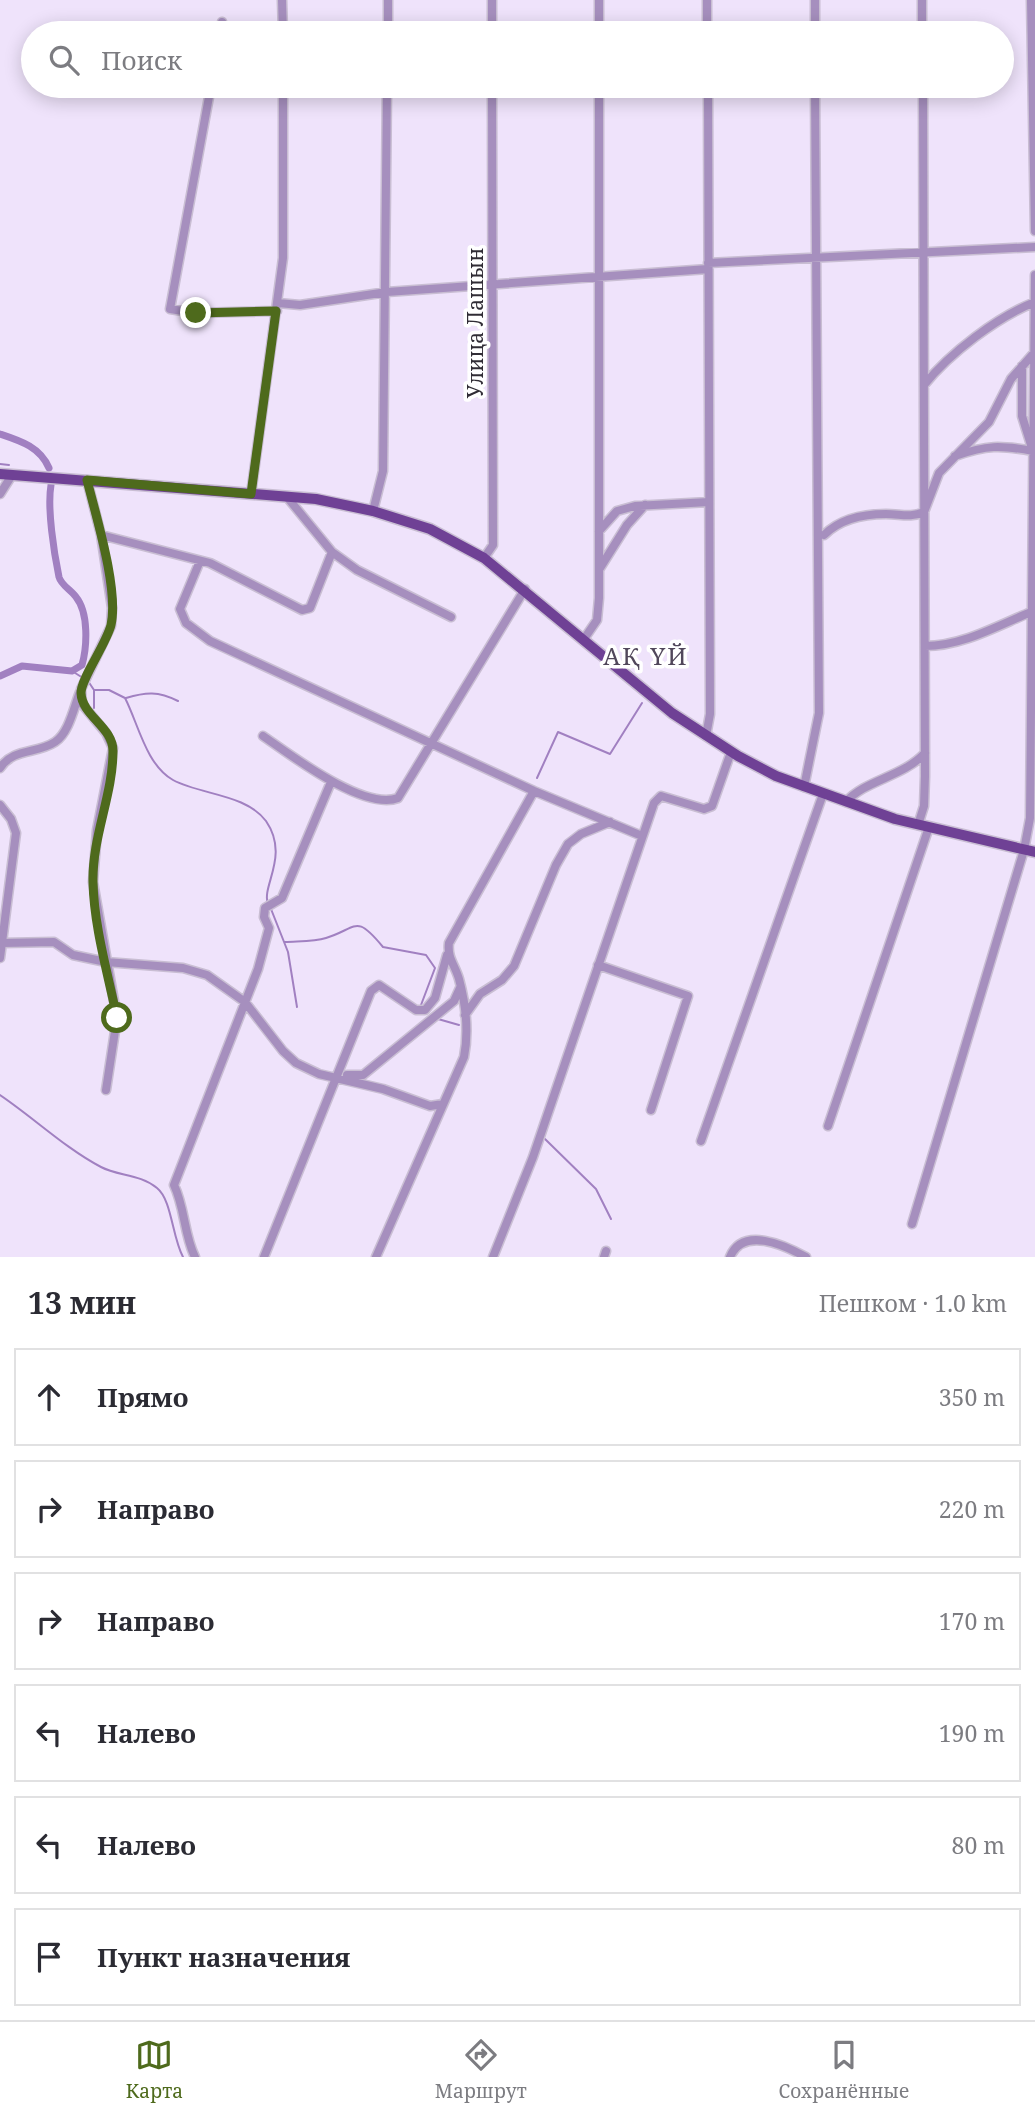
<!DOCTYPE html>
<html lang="ru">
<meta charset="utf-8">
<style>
body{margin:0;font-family:"Noto Serif",serif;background:#f7f7f7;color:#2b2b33}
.stop{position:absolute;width:21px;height:21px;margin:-16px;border:5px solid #4e6a1c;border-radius:50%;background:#fff}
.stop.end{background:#4e6a1c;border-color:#fff;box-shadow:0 2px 7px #0008}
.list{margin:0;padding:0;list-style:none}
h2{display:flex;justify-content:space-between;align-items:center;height:91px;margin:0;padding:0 28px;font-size:30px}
h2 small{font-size:23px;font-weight:400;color:#7c7c81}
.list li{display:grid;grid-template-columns:46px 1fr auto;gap:21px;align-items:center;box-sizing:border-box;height:98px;margin:0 14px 14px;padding:0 14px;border:2px solid #e1e1e2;border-radius:0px}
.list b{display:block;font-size:26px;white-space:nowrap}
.list em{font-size:23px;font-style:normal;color:#7c7c81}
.icon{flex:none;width:38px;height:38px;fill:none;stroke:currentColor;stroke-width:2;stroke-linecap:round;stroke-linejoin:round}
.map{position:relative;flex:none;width:1035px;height:1257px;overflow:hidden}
.search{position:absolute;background:#fff;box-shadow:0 4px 18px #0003;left:21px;right:21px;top:21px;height:77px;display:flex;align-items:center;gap:18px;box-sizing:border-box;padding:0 24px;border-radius:38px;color:#7c7c81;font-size:26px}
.sheet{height:763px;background:#fff}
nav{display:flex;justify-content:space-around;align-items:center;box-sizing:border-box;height:98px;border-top:2px solid #e1e1e2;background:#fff;font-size:19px;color:#7c7c81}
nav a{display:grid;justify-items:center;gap:4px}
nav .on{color:#4e6a1c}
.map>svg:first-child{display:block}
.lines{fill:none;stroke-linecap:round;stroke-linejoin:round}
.stream{stroke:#a180c1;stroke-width:2}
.canal{stroke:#a180c1;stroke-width:7}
.minor-casing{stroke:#c9bed3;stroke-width:11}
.major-casing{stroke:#c9bed3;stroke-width:13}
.minor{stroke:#a68fbe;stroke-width:8}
.major{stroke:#6f4195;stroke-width:10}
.route{stroke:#4e6a1c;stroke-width:9}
.labels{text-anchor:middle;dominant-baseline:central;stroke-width:7;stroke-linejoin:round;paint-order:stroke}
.street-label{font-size:21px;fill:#302c35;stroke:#fff}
.quarter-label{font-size:24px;letter-spacing:2px;fill:#51475b;stroke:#fff}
</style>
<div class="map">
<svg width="1035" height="1257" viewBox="0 0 1035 1257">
<rect width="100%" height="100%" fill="#efe3fb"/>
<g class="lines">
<path class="stream" d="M0 464 9 465
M72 671 83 678
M88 681 94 690V708
M94 690H109L125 698C138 723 146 765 173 780 201 795 246 794 266 821 290 856 261 886 268 904
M126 698C146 692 158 691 178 701
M537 778 558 732 610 754 642 703
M271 909 288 952 297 1007
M285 942C298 941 314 942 326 938 358 928 355 913 383 947L426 955 435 968 421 1005
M438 1019 459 1025
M0 1095C34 1118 65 1148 101 1167 118 1176 140 1174 157 1188 172 1200 172 1237 183 1257
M545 1139 596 1189 611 1219"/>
<path class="canal" d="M0 434C21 441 40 447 49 468
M0 676 22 666 72 671 82 665C87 647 89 613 76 597 71 590 61 585 59 577 54 553 47 508 51 485"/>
<defs>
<path id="minor" d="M282 0 283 33
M492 0V33
M707 0V33
M815 0V33
M922 0V33
M1031 0 1035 231
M220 33 222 22
M388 33V0
M599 33V0
M211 86 170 309 196 313 277 311
M708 263 1035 247
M278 303 300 305 387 292 708 269
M1022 366V416L1032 448
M924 385C950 353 997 317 1035 302
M955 456C987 445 1000 445 1033 451
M87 480 101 535 112 608 111 626 81 689 82 704 106 733 113 748 97 830 93 882 117 1018 106 1090
M0 494 12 475
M251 494 283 258V86
M287 497 332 552 357 570 451 617
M373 511 383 471 387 86
M599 531 617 511 635 506 709 502
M101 535 210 563 302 610 310 608 332 552
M824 535C840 519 864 514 886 514 901 514 910 518 924 512L939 473 989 422 1011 379 1034 353
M484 558 493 545 492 86
M200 561 180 609 186 623 210 641 534 791 642 836
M600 568 627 525 645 505
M584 639 597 620 599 598V86
M925 646C962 646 997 626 1031 612
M263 736C292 756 364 811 398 798L525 589
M706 736 710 714 708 86
M0 768C13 748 37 754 55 742 69 733 74 707 80 692
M804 787 819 713 815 86
M846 802C865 780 903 777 925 753
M0 805 11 819 16 833 0 958
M918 825 924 806 925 776 923 86
M2 943 54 942 73 955 106 962 183 968 207 975 245 1002 283 1051 296 1063 319 1074 383 1089 430 1106 443 1104
M598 965 688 996 651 1110
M465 1015 480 994 502 980 514 966 556 865 568 844 581 834 610 822
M347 1075H363L454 1001 460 988
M828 1126 929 827
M701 1141 823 794
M912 1224 1024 850 1030 818 1035 275
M195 1257C184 1235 185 1208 174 1185L258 969 269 928 264 917 265 908 282 898 331 782
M264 1257 371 991 379 985 416 1010H425L435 998 447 955
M376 1257 464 1057C469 1031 466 1005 459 979 455 965 447 958 449 943L534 791
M493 1257 533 1157 654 803 661 796 704 809 712 806 731 752
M604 1257 606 1251
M730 1257C743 1226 784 1245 806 1257"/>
<path id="major" d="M0 474 316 499 373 511 430 529 484 558 672 713 738 756 776 776 895 819 1035 852"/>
</defs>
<use href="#minor" class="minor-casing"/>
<use href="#major" class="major-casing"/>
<use href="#minor" class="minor"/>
<use href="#major" class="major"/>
</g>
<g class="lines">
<path class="route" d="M117 1018C108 974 94 927 93 882 92 837 113 795 113 751 113 727 82 716 81 693 81 678 106 645 111 625 119 590 96 516 87 480L251 494 276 311 196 313"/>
</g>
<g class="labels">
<g class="street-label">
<text transform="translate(475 323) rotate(-90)">Улица Лашын</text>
</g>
<g class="quarter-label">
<text x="646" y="655">АҚ ҮЙ</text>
</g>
</g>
</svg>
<div class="stop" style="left:117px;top:1018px"></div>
<div class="stop end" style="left:196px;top:313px"></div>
<div class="search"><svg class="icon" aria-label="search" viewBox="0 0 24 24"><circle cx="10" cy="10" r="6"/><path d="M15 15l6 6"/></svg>Поиск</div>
</div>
<section class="sheet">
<h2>13 мин<small>Пешком · 1.0 km</small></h2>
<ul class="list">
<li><svg class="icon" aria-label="ahead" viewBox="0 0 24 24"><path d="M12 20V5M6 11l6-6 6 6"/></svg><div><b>Прямо</b></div><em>350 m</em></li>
<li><svg class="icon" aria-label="right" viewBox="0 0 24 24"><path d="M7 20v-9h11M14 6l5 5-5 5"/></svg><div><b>Направо</b></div><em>220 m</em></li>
<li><svg class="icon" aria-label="right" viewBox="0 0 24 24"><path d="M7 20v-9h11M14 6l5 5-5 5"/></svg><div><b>Направо</b></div><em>170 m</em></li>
<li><svg class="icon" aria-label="left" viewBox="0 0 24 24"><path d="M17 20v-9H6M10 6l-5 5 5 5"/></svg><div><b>Налево</b></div><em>190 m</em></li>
<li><svg class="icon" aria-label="left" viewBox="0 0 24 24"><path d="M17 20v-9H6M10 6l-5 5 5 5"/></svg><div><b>Налево</b></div><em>80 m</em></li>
<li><svg class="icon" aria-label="arrive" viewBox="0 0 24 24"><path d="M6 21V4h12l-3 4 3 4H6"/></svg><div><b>Пункт назначения</b></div></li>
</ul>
</section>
<nav>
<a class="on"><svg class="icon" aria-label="map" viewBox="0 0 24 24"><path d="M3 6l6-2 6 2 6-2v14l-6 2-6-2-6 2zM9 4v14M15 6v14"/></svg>Карта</a>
<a><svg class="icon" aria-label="directions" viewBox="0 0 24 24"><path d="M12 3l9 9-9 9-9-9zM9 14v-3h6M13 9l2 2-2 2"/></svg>Маршрут</a>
<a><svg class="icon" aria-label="saved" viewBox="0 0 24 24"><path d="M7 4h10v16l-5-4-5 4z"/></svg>Сохранённые</a>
</nav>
